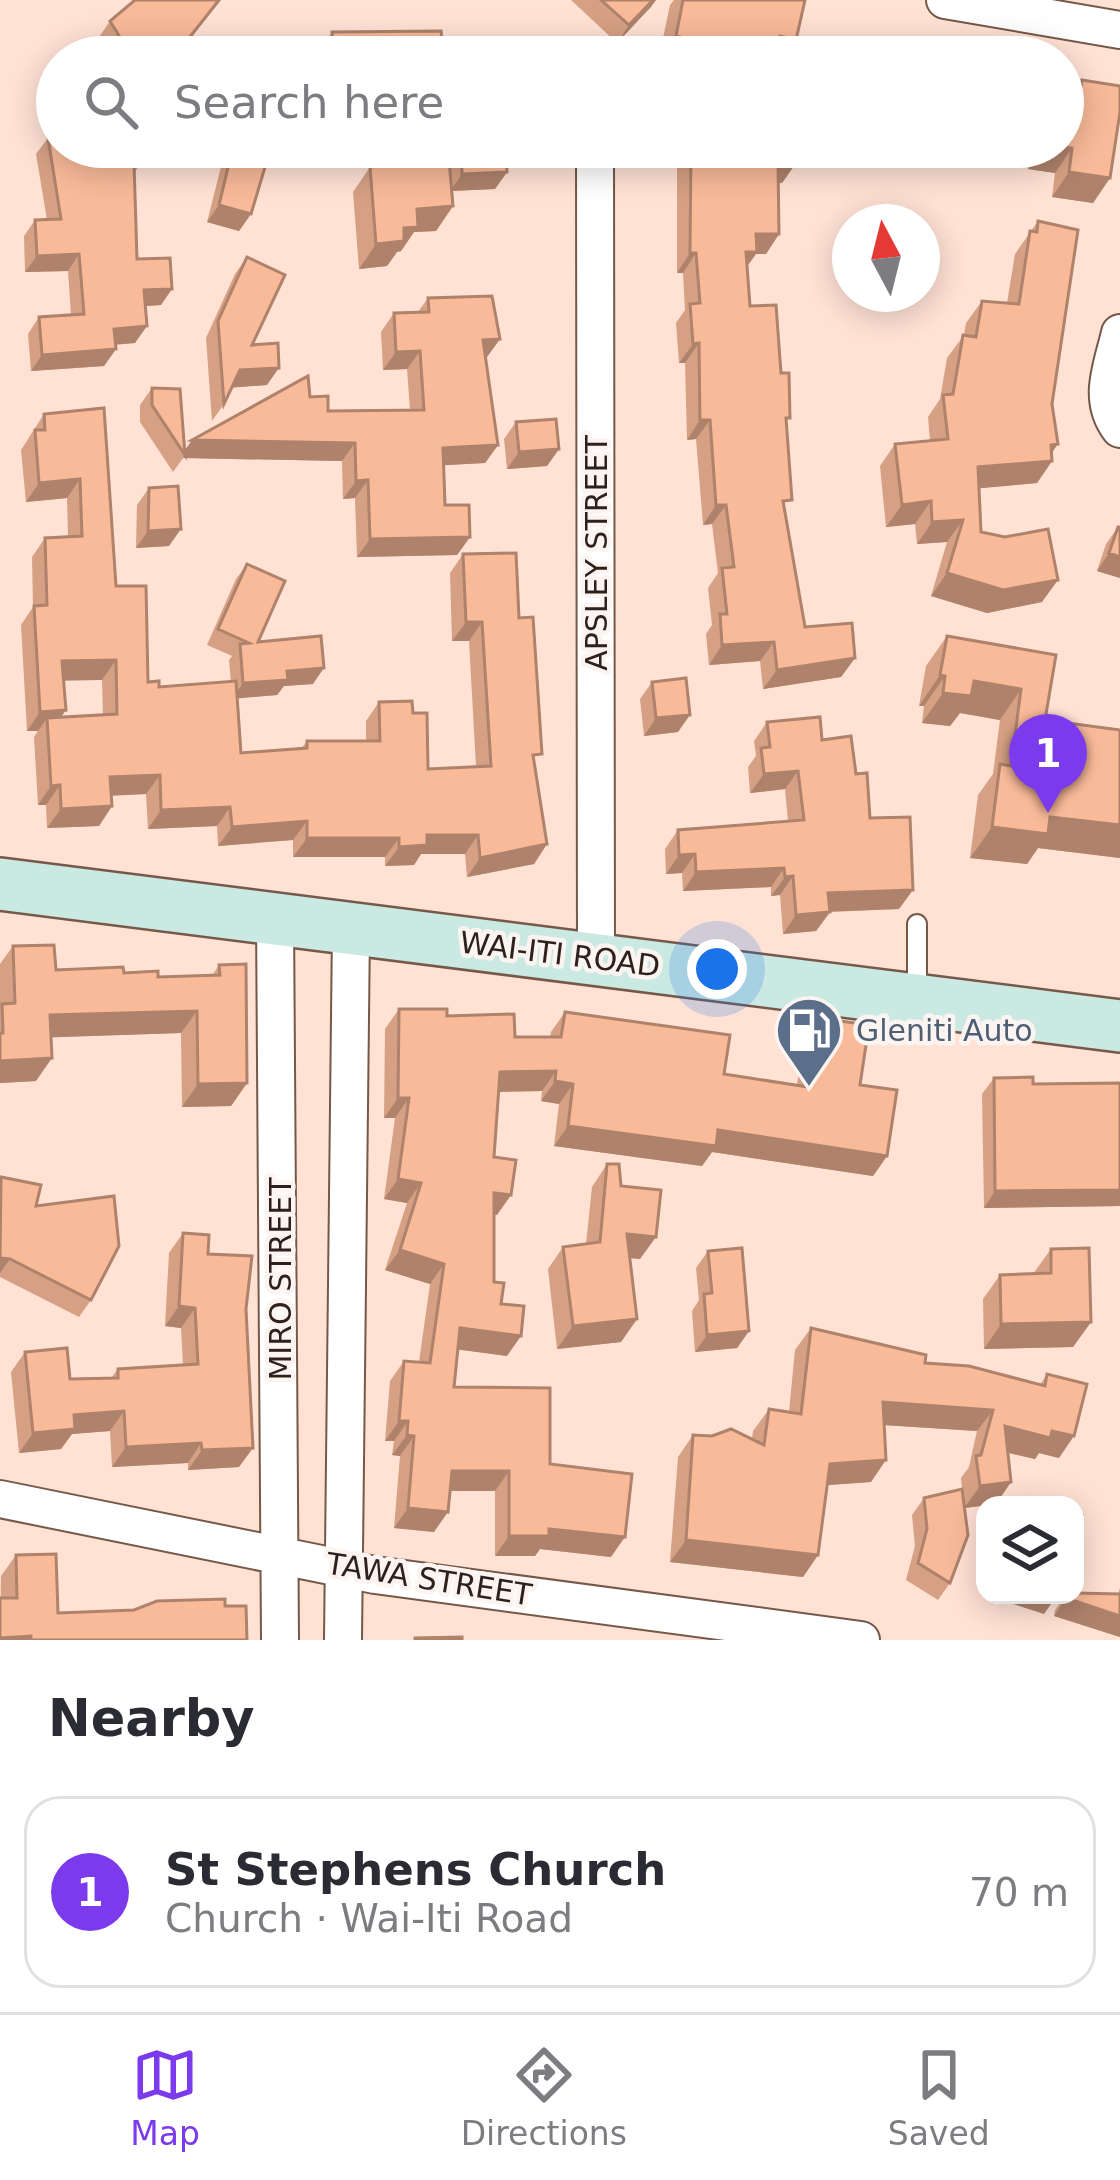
<!DOCTYPE html>
<meta charset="utf-8">
<style>
body{margin:0;font-family:"DejaVu Sans",sans-serif;background:#f2f2f3;color:#2b2b33}
.controls{position:absolute;right:36px;bottom:36px;display:grid;overflow:hidden;border-radius:24px;box-shadow:0 6px 30px #0003}
.controls button{width:108px;height:108px;display:grid;place-items:center;padding:0;border:0;border-bottom:3px solid #e1e1e2;background:#fff;color:#2b2b33;font:60px sans-serif}
.compass{position:absolute;left:832px;top:204px;width:108px;height:108px;border-radius:50%;background:#fff;box-shadow:0 6px 30px #0003;rotate:353deg}
.you{position:absolute;left:717px;top:969px;width:42px;height:42px;margin:-30px;border:9px solid #fff;border-radius:50%;background:#1a73e8;box-shadow:0 0 0 18px #1a73e833}
.badge{display:grid;place-items:center;width:78px;height:78px;border-radius:50%;background:#7c3aed;color:#fff;font-size:39px;font-weight:700}
.pin{position:absolute;translate:-50% -99px;filter:drop-shadow(0 3px 6px #0008)}
.pin::after{content:'';position:absolute;top:63px;width:42px;height:36px;background:inherit;clip-path:polygon(0 0,100% 0,50% 100%)}
.list{margin:0;padding:0;list-style:none}
h2{display:flex;justify-content:space-between;align-items:center;height:156px;margin:0;padding:0 48px;font-size:51px}
h2 small{font-size:39px;font-weight:400;color:#7c7c81}
.list li{display:grid;grid-template-columns:78px 1fr auto;gap:36px;align-items:center;box-sizing:border-box;height:192px;margin:0 24px 24px;padding:0 24px;border:3px solid #e1e1e2;border-radius:36px}
.list b{display:block;font-size:45px;white-space:nowrap}
.list p{margin:0;font-size:39px;white-space:nowrap;color:#7c7c81}
.list em{font-size:39px;font-style:normal;color:#7c7c81}
.icon{flex:none;width:66px;height:66px;fill:none;stroke:currentColor;stroke-width:2;stroke-linecap:round;stroke-linejoin:round}
.map{position:relative;flex:none;width:1120px;height:1640px;overflow:hidden}
.search{position:absolute;background:#fff;box-shadow:0 6px 30px #0003;left:36px;right:36px;top:36px;height:132px;display:flex;align-items:center;gap:30px;box-sizing:border-box;padding:0 42px;border-radius:66px;color:#7c7c81;font-size:45px}
.sheet{height:372px;background:#fff}
nav{display:flex;justify-content:space-around;align-items:center;box-sizing:border-box;height:168px;border-top:3px solid #e1e1e2;background:#fff;font-size:33px;color:#7c7c81}
nav a{display:grid;justify-items:center;gap:6px}
nav .on{color:#7c3aed}
.map>svg:first-child{display:block}
.lines{fill:none;stroke-linecap:round;stroke-linejoin:round}
.lane-casing{stroke:#765848;stroke-width:22}
.street-casing{stroke:#765848;stroke-width:40}
.secondary-casing{stroke:#765848;stroke-width:56}
.lane{stroke:#fff;stroke-width:18}
.street{stroke:#fff;stroke-width:36}
.secondary{stroke:#cbe9e3;stroke-width:51}
.wall{fill:#d6a084;fill-rule:evenodd}
.shaded-wall{fill:#ae826b}
.building{fill:#f9ba99;stroke:#ae826b;stroke-width:3}
.labels{text-anchor:middle;dominant-baseline:central;stroke-width:9;stroke-linejoin:round;paint-order:stroke}
.street-label{font-size:30px;fill:#2e211b;stroke:#fcf4f1}
.service-label{font-size:30px;fill:#4e5e75;stroke:#fcf4f1;text-anchor:start}
</style>
<div class="map">
<svg width="1120" height="1640" viewBox="0 0 1120 1640">
<rect width="100%" height="100%" fill="#ffe2d4"/>
<g class="lines">
<defs>
<path id="lane" d="M917 995V924"/>
<path id="street" d="M945 0 1120 30
M595 147 596 958
M1120 333C1112 367 1097 399 1120 429
M275 918 280 1640
M0 1499 375 1575 861 1640
M343 1640 351 929"/>
<path id="secondary" d="M0 884 1120 1026"/>
</defs>
<use href="#lane" class="lane-casing"/>
<use href="#street" class="street-casing"/>
<use href="#secondary" class="secondary-casing"/>
<use href="#lane" class="lane"/>
<use href="#street" class="street"/>
<use href="#secondary" class="secondary"/>
</g>
<path class="wall" d="M219 0 177 57H100L93 46 110 21Z
M571 0H656L617 43Z
M674 0H805L796 40 784 57H659L670 5Z
M332 32 444 57H315Z
M1082 80 1110 178 1093 203 1052 197 1055 173 1028 169 1031 147H1063L1065 105Z
M48 138 143 161 134 173 137 259 161 305 145 306 135 343 115 344 116 349 104 366 31 371 28 334 39 317 71 315 68 271 25 272 24 236 35 220H47L36 154Z
M226 147H271L251 214 239 231 207 222Z
M454 147H506L507 172 495 189 452 191 453 206 436 231 414 232 401 251 397 252 387 266 359 269 353 192 370 167 449 160V154Z
M677 147H795L796 163 782 183H778L779 234 766 254H756L747 266 750 306 786 424 785 510 805 627 855 658 841 677 763 689 760 661 709 665 706 634 712 625 708 588 718 573 712 524 703 525 696 439 687 440 685 363H679L676 323 685 310 683 273H677Z
M1038 221 1052 404V461L1037 483 979 488 981 532 1042 602 987 613 931 596 947 542 917 544 915 524 886 527 880 466 895 444 930 441 928 417 940 399 947 358 964 335 966 323 982 301 1007 303 1015 254Z
M247 257 252 345 267 385 232 387 224 404 212 421 206 338 235 274Z
M428 298 500 339 487 357H485L498 445 485 463 444 465 445 505 470 537 457 555 357 557 355 498 343 499 342 461 183 458 173 472 140 422V405L152 388 184 451 310 397 328 411 410 410 407 369 383 370 381 332 394 313 418 312Z
M104 408 116 586 148 682 159 687 231 682 229 660 232 656 207 645 236 579 247 564 258 642 313 684 284 686 277 695 237 698 241 753 302 748 307 741H366V721L379 702 413 713 428 769 476 766 469 641H452L450 573 463 554 519 618 534 765 547 844 534 864 467 877 465 854H421L414 865 385 866V857H293V840L218 846 217 826 148 829 146 794 111 796 112 806 99 826 47 828 46 805H38L34 737 38 731H27L21 625 33 607 32 557 45 538 68 537 67 498 26 502 21 450 44 414ZM63 680H102L103 715 61 717Z
M516 422 559 449 547 466 507 469 504 439Z
M149 488 169 546 136 548 137 505Z
M1118 527 1120 578 1097 571 1106 544Z
M947 636 1056 655 1045 720 1120 744V858L1038 848 1027 864 970 858 978 795 993 774 1000 720 960 713 950 726 922 723 924 706H919L926 666Z
M652 682 678 732 644 736 640 699Z
M767 722 822 740 856 774 899 909 830 912 816 931 783 934 780 895 771 896V887L683 891 682 873 666 874 665 849 678 830 788 821 785 789 750 793 748 767 756 756 754 741Z
M13 946 56 970 124 973 158 977 212 976 219 965 247 1083 231 1106 182 1107 181 1033 51 1037 36 1081 0 1083V964Z
M399 1009 447 1016 515 1037H550L551 1032 565 1012 724 1074 797 1085 804 1038 818 1018 860 1085 887 1156 873 1176 712 1152 702 1166 554 1146 559 1104 541 1101 542 1091 499 1092 494 1157 497 1215H494V1282L501 1304 507 1356 458 1349 454 1387 550 1464 611 1557 540 1549 535 1556H495V1491H450L434 1532 394 1528 400 1456 392 1455 394 1441H385L390 1381 404 1361 419 1362 430 1284 385 1270 407 1203 384 1199 395 1118H384L385 1029Z
M994 1078 1033 1084 1120 1083V1206L984 1208 982 1094Z
M607 1164 621 1186 640 1259 630 1258 637 1319 621 1342 557 1349 548 1269 563 1247 586 1244 592 1187Z
M0 1178 91 1300 79 1317 0 1277Z
M183 1233 208 1254 246 1309 239 1467 188 1470V1463L112 1467 110 1431 72 1434 61 1449 19 1453 11 1372 25 1352 70 1379 111 1378 118 1369 183 1365 181 1328 165 1326 169 1253Z
M1051 1249 1091 1322 1073 1347 984 1349 983 1299 1000 1275 1033 1274Z
M708 1251 749 1331 737 1348 695 1352 692 1311 699 1300 696 1268Z
M811 1328 925 1363 1040 1385 1047 1374 1059 1458 1039 1453 1035 1459 1008 1453 1011 1482 996 1504 965 1508 950 1583 938 1600 906 1580 915 1546 912 1515 924 1498H963L961 1478 969 1467 977 1431 884 1425 871 1482 827 1485 818 1555 803 1577 670 1562 678 1457 693 1435 752 1439 753 1431 769 1409 789 1412 795 1350Z
M16 1555 58 1613 225 1606 247 1640H0L1 1576Z
M1120 1588V1637L1054 1616 1055 1610 1066 1595 1118 1594Z"/>
<path class="shaded-wall" d="M219 0H221L175 57Z
M653 0H656L651 7 617 43 629 25Z
M676 36 736 42 780 36 796 40 784 57H661Z
M160 44 151 57H126L129 52Z
M936 147H991L980 162 928 158Z
M1043 147H1063L1072 148 1055 173 1028 169Z
M778 163H796L782 183H764Z
M507 172 495 189 450 191 462 174Z
M1069 172 1110 178 1093 203 1052 197Z
M219 205 251 214 239 231 207 222Z
M453 206 436 231 414 232 401 251 397 252 387 266 359 269 376 244 417 209Z
M756 234H779L766 254H756L743 272H732Z
M690 253H696L683 273H677Z
M79 254 68 271 25 272 37 256Z
M172 289 161 305 132 307 144 290Z
M147 326 135 343 102 346 114 329Z
M500 339 487 357 470 358 483 340Z
M699 343 685 363H679L693 344Z
M116 349 104 366 31 371 42 355Z
M420 351 407 369 383 370 396 352Z
M279 368 267 385 228 388 240 370Z
M700 420H710L696 439 687 440Z
M192 440 355 443 342 461 183 458 185 455 183 453Z
M1058 444 1046 461H1052L1037 483 962 490 978 467Z
M498 445 485 463 430 466 443 448Z
M559 449 547 466 507 469 519 452Z
M80 479 67 498 26 502 39 483Z
M368 480 355 498 343 499 356 481Z
M931 501 915 524 886 527 902 505Z
M716 505H726L712 524 703 525Z
M963 520 947 542 917 544 932 522Z
M181 529 169 546 136 548 148 531Z
M470 537 457 555 357 557 370 539Z
M1109 553 1120 557V578L1097 571Z
M947 573 1058 580 1042 602 987 613 931 596Z
M466 622H482L469 641H452Z
M774 642 760 661 709 665 722 645Z
M855 658 841 677 763 689 777 670Z
M116 660 102 680 48 681 62 661Z
M324 668 313 684 284 686 277 695 232 699 243 683 287 671Z
M940 675 945 676 924 706H919Z
M974 681 1021 689 1000 720 960 713 950 726 922 723 943 693Z
M66 710 53 729 47 718 38 731H27L40 712Z
M690 715 678 732 644 736 656 718Z
M798 771 785 789 750 793 764 774Z
M160 775 146 794 97 796 110 777Z
M60 785 46 805H38L51 786Z
M112 806 99 826 47 828 61 809Z
M230 807 217 826 148 829 161 810Z
M1050 817 1120 825V858L1038 848 1027 864 970 858 992 827Z
M307 821 293 840 218 846 232 827Z
M427 835H478L465 854H421L414 865 385 866 399 847Z
M307 838H399L385 857H293Z
M547 844 534 864 467 877 480 858Z
M695 854 682 873 666 874 679 855Z
M784 868 771 887 683 891 696 872Z
M793 876 780 895 771 896 785 877Z
M913 890 899 909 815 912 828 893Z
M830 912 816 931 783 934 796 915Z
M197 1011 181 1033 34 1038 50 1015Z
M52 1058 36 1081 0 1083V1061Z
M556 1071 542 1091 486 1092 500 1072Z
M555 1081 573 1084 559 1104 541 1101Z
M247 1083 231 1106 182 1107 198 1084Z
M398 1098H409L395 1118H384Z
M568 1126 718 1130 887 1156 873 1176 712 1152 702 1166 554 1146Z
M398 1179 421 1183 407 1203 384 1199Z
M1120 1190V1206L984 1208 995 1191Z
M494 1193 511 1195 497 1215 480 1213Z
M627 1234 656 1237 640 1259 611 1256Z
M400 1250 444 1264 430 1284 385 1270Z
M0 1258 10 1259 0 1273Z
M179 1306 195 1308 181 1328 165 1326Z
M637 1319 621 1342 557 1349 573 1326Z
M1091 1322 1073 1347 984 1349 1001 1324Z
M460 1328 521 1336 507 1356 446 1348Z
M749 1331 737 1348 695 1352 707 1335Z
M883 1402 993 1410 977 1431 867 1424Z
M124 1411 110 1431 72 1434 61 1449 19 1453 33 1433 74 1415Z
M399 1421H408L394 1441H385Z
M1005 1426 1052 1431 1074 1436 1059 1458 1039 1453 1035 1459 989 1448Z
M407 1435 414 1436 400 1456 392 1455Z
M201 1443 188 1463 112 1467 126 1447Z
M253 1448 239 1467 188 1470 202 1450Z
M886 1460 871 1482 815 1486 830 1464Z
M452 1471H509L495 1491H438Z
M1011 1482 996 1504 964 1508 980 1486Z
M408 1508 448 1512 434 1532 394 1528Z
M549 1529 625 1537 611 1557 540 1549 535 1556H495L509 1536Z
M686 1540 818 1555 803 1577 670 1562Z
M1008 1595H1050L1056 1597 1044 1614 1004 1601Z
M1066 1598 1120 1616V1637L1054 1616Z
M31 1636 29 1640H0V1638Z"/>
<path class="building" d="M135 0H219L182 47 175 42 168 51 160 44 152 54 129 52 110 21Z
M601 0H653L629 25Z
M683 0H805L796 40 780 36 777 51 736 42 735 50 676 36Z
M441 31 444 57H334L332 32Z
M1082 80 1120 86V112L1110 178 1069 172 1072 148 1063 147V105L1078 107Z
M57 136V147H140L143 161 134 163 137 259 170 258 172 289 144 290 147 326 114 329 116 349 42 355 39 317 84 314 79 254 37 256 35 220 61 219 48 138Z
M233 147H271L251 214 219 205Z
M461 147H506L507 172 462 174Z
M691 147H795L796 163H778L779 234H756L757 252H746L750 306 776 305 781 373H789L790 418H786L792 500 783 501 805 627 852 623 855 658 777 670 774 642 722 645 720 614H727L722 568 734 567 726 505H716L710 420H700L699 343 693 344 690 304 700 303 696 253H690Z
M449 160 453 206 417 209 418 227 404 228V241L376 244 370 167Z
M1038 221 1078 230 1052 404 1058 444 1051 445 1052 461 978 467 981 532 1005 537 1048 529 1058 580 1003 590 947 573 963 520 932 522 931 501 902 505 895 444 948 439 943 395 953 394 963 335 976 337 982 301 1019 304 1030 231 1037 232Z
M247 257 285 275 252 345 278 343 279 368 240 370 224 404 218 321Z
M492 296 500 339 483 340 498 445 443 448 445 505H469L470 537 370 539 368 480 356 481 355 443 192 440 308 376 310 397 328 396V411L424 410 420 351 396 352 394 313 429 312 428 298Z
M152 388 180 389 185 455 152 405Z
M104 408 116 586H146L148 682 159 681V687L236 681 241 753 307 748V741H380L379 702 412 701 413 713H427L428 769 491 766 482 622H466L463 554 516 553 519 618 533 617 542 754 533 755 547 844 480 858 478 835H427V845L399 847V838H307V821L232 827 230 807 161 810 160 775 110 777 112 806 61 809 60 785 51 786 47 718 117 714 116 660 62 661 66 710 40 712 34 606 47 605 45 538 82 536 80 479 39 483 35 430H45L44 414Z
M556 419 559 449 519 452 516 422Z
M178 486 181 529 148 531 149 488Z
M1118 527H1120V557L1109 553Z
M247 564 285 581 258 642 321 636 324 668 287 671 288 680 243 683 240 644 249 643 218 629Z
M947 636 1056 655 1045 720 1120 730V825L1050 817 1048 834 992 827 1000 764 1011 766 1021 689 974 681 971 696 943 693 945 676 940 675Z
M686 678 690 715 656 718 652 682Z
M820 717 822 740 851 736 856 774 867 773 870 818 910 817 913 890 828 893 830 912 796 915 793 876 785 877 784 868 696 872 695 854 679 855 678 830 804 820 798 771 764 774 761 748 770 747 767 722Z
M54 945 56 970 123 967 124 973 158 971V977L220 975 219 965 246 964 247 1083 198 1084 197 1011 50 1015 52 1058 0 1061V1033H3L2 1004 15 1003 13 946Z
M399 1009H447V1016L514 1014 515 1037H561L565 1012 730 1035 724 1074 808 1087 818 1018 869 1025 860 1085 897 1090 887 1156 718 1130 716 1146 568 1126 573 1084 555 1081 556 1071 500 1072 494 1157 516 1160 511 1195 494 1193V1282L504 1283 501 1304 524 1306 521 1336 460 1328 454 1387 550 1388V1464L632 1474 625 1537 549 1529V1536H509V1471H452L448 1512 408 1508 414 1436 407 1435 408 1421H399L404 1361 430 1363 444 1264 400 1250 421 1183 398 1179 409 1098H398Z
M1033 1077V1084L1120 1083V1190L995 1191 994 1078Z
M607 1164H619L621 1186 661 1190 656 1237 627 1234 637 1319 573 1326 563 1247 600 1242Z
M1 1177 41 1185 36 1206 114 1196 119 1246 91 1300 10 1259 0 1258Z
M183 1233 209 1235 208 1254 252 1256 246 1309 253 1448 202 1450 201 1443 126 1447 124 1411 74 1415 75 1429 33 1433 25 1352 67 1348 70 1379 118 1378V1369L198 1364 195 1308 179 1306Z
M742 1248 749 1331 707 1335 704 1294 712 1293 708 1251Z
M1089 1248 1091 1322 1001 1324 1000 1275 1051 1273V1249Z
M811 1328 926 1355 925 1363 969 1366 1045 1386 1047 1374 1087 1384 1074 1436 1052 1431 1050 1438 1005 1426 1011 1482 980 1486 976 1456 981 1455 993 1410 883 1402 886 1460 830 1464 818 1555 686 1540 693 1435 712 1436 731 1429 764 1445 769 1409 801 1414Z
M962 1489 968 1535 950 1583 918 1563 927 1529 924 1498Z
M1075 1513 1082 1515 1075 1536Z
M56 1554 58 1613 134 1610 157 1601 225 1599V1606H246L247 1640H31V1636L0 1638V1598H17L16 1555Z
M1075 1593 1120 1594V1616L1066 1598 1067 1595H1075Z
M462 1637V1640H415V1638Z"/>
<defs>
<symbol id="fuel-pin" viewBox="-11 -11 22 30"><path d="M0 17L-7.5 6A9.5 9.5 0 1 1 7.5 6Z" fill="#5c6f8a" stroke="#fcf4f1"/><path d="M-5.5-6h7V0h2V4h1.3V-2.5L3-4.5l.8-.8L6-3V5H2.5V1h-1V6h-7ZM-4.2-4.7v3.2H.2V-4.7Z" fill="#fff"/></symbol>
</defs>
<g fill-rule="evenodd">
<use href="#fuel-pin" x="771" y="992" width="76" height="104"/>
</g>
<g class="labels">
<g class="street-label">
<text transform="translate(596 553) rotate(-90)">APSLEY STREET</text>
<text transform="translate(560 954) rotate(7)">WAI-ITI ROAD</text>
<text transform="translate(280 1279) rotate(-90)">MIRO STREET</text>
<text transform="translate(429 1579) rotate(9)">TAWA STREET</text>
</g>
<g class="service-label">
<text x="856" y="1030">Gleniti Auto</text>
</g>
</g>
</svg>
<div class="controls">
<button><svg class="icon" aria-label="layers" viewBox="0 0 24 24"><path d="M12 4l9 5-9 5-9-5zM3 14l9 5 9-5"/></svg></button>
</div>
<svg class="compass" viewBox="-18 -18 36 36"><path d="M0-13l5 13h-10z" fill="#e53935"/><path d="M0 13l5-13h-10z" fill="#7c7c81"/></svg>
<div class="you"></div>
<div class="pin badge" style="left:1048px;top:813px">1</div>
<div class="search"><svg class="icon" aria-label="search" viewBox="0 0 24 24"><circle cx="10" cy="10" r="6"/><path d="M15 15l6 6"/></svg>Search here</div>
</div>
<section class="sheet">
<h2>Nearby<small></small></h2>
<ul class="list">
<li><span class="badge">1</span><div><b>St Stephens Church</b><p>Church · Wai-Iti Road</p></div><em>70 m</em></li>
</ul>
</section>
<nav>
<a class="on"><svg class="icon" aria-label="map" viewBox="0 0 24 24"><path d="M3 6l6-2 6 2 6-2v14l-6 2-6-2-6 2zM9 4v14M15 6v14"/></svg>Map</a>
<a><svg class="icon" aria-label="directions" viewBox="0 0 24 24"><path d="M12 3l9 9-9 9-9-9zM9 14v-3h6M13 9l2 2-2 2"/></svg>Directions</a>
<a><svg class="icon" aria-label="saved" viewBox="0 0 24 24"><path d="M7 4h10v16l-5-4-5 4z"/></svg>Saved</a>
</nav>
